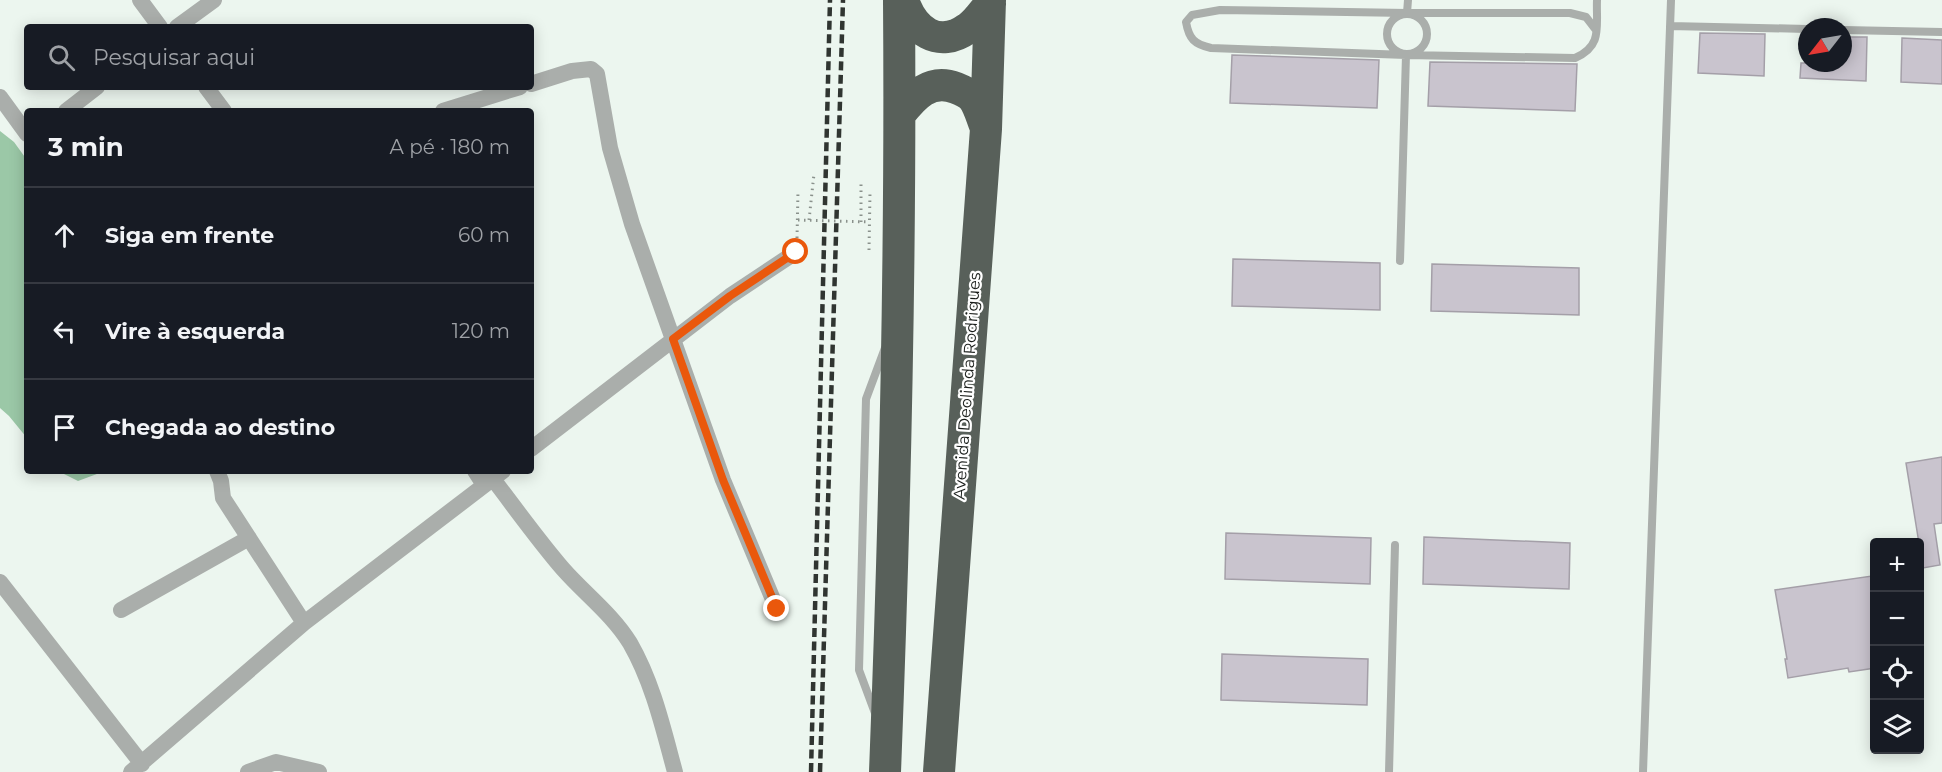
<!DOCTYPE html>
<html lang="pt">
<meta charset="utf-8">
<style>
body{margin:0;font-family:Montserrat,sans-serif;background:#20242c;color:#f1f3f6}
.controls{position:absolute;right:18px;bottom:18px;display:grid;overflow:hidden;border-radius:6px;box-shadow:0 3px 15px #0003}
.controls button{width:54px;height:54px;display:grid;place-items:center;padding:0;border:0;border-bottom:2px solid #363941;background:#171b24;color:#f1f3f6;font:30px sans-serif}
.compass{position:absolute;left:1798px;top:18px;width:54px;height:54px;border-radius:50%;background:#171b24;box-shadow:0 3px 15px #0003;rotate:239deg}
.stop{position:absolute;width:18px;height:18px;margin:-14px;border:4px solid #ea580c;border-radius:50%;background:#fff}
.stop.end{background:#ea580c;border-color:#fff;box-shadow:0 2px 6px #0008}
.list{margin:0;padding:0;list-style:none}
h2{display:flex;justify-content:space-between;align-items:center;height:78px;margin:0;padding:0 24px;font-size:26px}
h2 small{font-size:20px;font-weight:400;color:#9ea1a6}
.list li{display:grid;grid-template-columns:39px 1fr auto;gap:18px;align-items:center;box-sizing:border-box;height:96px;padding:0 24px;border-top:2px solid #363941}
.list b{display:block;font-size:22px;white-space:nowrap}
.list em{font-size:20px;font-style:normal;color:#9ea1a6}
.icon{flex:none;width:33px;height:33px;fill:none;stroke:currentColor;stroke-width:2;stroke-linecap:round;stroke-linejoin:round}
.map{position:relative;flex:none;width:1942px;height:772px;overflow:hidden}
.search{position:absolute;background:#171b24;box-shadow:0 3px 15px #0003;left:24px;top:24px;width:510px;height:66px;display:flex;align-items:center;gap:15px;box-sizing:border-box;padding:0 21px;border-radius:6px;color:#9ea1a6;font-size:22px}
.panel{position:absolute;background:#171b24;box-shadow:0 3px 15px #0003;left:24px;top:108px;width:510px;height:366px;border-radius:6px}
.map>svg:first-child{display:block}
.water{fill:#9bc8a7}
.building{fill:#c9c4ce;stroke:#a49fa8;stroke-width:1.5}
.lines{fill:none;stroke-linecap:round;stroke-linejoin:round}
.path{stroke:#8a918c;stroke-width:3;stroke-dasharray:1.5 4.5;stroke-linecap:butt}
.lane{stroke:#aaaeab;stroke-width:8}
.street{stroke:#aaaeab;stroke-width:16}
.highway{stroke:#58605a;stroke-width:32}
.rail{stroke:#303531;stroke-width:4.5;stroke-dasharray:9 4.5;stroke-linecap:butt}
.path-bridge{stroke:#8a918c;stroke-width:3;stroke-dasharray:1.5 4.5;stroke-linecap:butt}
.route{stroke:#ea580c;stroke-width:8}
.labels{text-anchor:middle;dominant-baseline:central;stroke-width:4.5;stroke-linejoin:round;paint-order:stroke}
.street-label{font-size:16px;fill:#171b18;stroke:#fff}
</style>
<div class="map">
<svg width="1942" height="772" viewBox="0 0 1942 772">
<rect width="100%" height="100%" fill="#ecf6ef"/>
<path class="water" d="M0 131 14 142 27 160V438L9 416 0 408Z
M58 471H105L78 481Z"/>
<path class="building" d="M1700 33 1765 34 1764 76 1698 73Z
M1843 37H1867L1866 81 1800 78 1801 63H1843Z
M1902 38 1942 40V84L1901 82Z
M1232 55 1379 60 1377 108 1230 103Z
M1430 62 1577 64 1575 111 1428 106Z
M1233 259 1380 263V310L1232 306Z
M1432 264 1579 268V315L1431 311Z
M1942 457V523L1934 524 1940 565 1923 568 1906 463Z
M1226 533 1371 538 1370 584 1225 579Z
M1424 537 1570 543 1569 589 1423 584Z
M1872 576 1875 588V668L1849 672 1848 668 1788 678 1785 659H1787L1775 590Z
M1222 654 1368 659 1367 705 1221 700Z"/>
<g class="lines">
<path class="path" d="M809 220 814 174
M861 222V183
M797 238 798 191
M869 250 870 192"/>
<path class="lane" d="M1407 13 1408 0
M1387 34a20 20 0 1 1 40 0a20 20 0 1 1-40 0Z
M1670 26 1807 29
M1596 30 1586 17 1570 13H1407L1220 10 1192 15 1186 22C1189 39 1194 44 1211 48L1406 55 1575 58C1603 46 1596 27 1597 0
M1843 30 1942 32
M1400 261 1406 55
M875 713 859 670 866 399 885 348
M1389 772 1395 545
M1643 772 1671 0"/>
<path class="street" d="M140 0 160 27
M177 27 214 0
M531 84 572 71 591 69 597 74 610 148 632 224 723 480 777 609
M206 87 224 111
M0 97 27 134
M66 111 97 87
M443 111 520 87
M531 449 730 296 796 252
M217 471 221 481 223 498 304 623
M475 471 484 485
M493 479C516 509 538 540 563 569 585 594 612 614 630 643 653 683 663 728 675 772
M0 582 142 764
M121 610 249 538
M131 772 304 623 503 471
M248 772 276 762 319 772"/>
<path class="highway" d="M903 0C913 30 938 50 968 28 977 22 983 12 990 4
M900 114C914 96 930 78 956 88 961 90 968 93 972 97 979 105 982 119 986 128
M885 772C895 515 901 257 899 0
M939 772 986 129 990 0"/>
<path class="rail" d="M811 772 830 0
M820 772 843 0"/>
<path class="path-bridge" d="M798 220 870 222"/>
</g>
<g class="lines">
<path class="route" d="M777 609 723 480 673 339 730 296 796 252"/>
</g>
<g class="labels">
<g class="street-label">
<text transform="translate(967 386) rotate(-86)">Avenida Deolinda Rodrigues</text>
</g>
</g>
</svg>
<div class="controls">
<button>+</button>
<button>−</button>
<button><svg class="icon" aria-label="locate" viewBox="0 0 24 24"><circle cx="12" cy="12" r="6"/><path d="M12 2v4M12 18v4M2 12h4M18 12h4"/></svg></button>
<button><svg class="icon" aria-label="layers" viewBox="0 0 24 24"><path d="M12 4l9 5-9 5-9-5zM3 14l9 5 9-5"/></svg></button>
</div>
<svg class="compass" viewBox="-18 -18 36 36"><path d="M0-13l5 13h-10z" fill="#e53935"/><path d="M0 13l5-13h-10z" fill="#9ea1a6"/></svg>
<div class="stop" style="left:796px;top:252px"></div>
<div class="stop end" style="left:777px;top:609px"></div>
<div class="search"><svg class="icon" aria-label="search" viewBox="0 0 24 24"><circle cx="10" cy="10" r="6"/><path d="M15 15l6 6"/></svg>Pesquisar aqui</div>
<section class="panel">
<h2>3 min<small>A pé · 180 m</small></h2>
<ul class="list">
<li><svg class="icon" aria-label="ahead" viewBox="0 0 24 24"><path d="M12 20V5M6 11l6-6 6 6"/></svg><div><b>Siga em frente</b></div><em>60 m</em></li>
<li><svg class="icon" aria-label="left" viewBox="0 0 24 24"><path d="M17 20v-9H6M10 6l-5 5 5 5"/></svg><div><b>Vire à esquerda</b></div><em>120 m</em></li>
<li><svg class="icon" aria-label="arrive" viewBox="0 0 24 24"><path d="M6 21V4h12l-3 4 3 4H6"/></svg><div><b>Chegada ao destino</b></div></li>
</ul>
</section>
</div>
